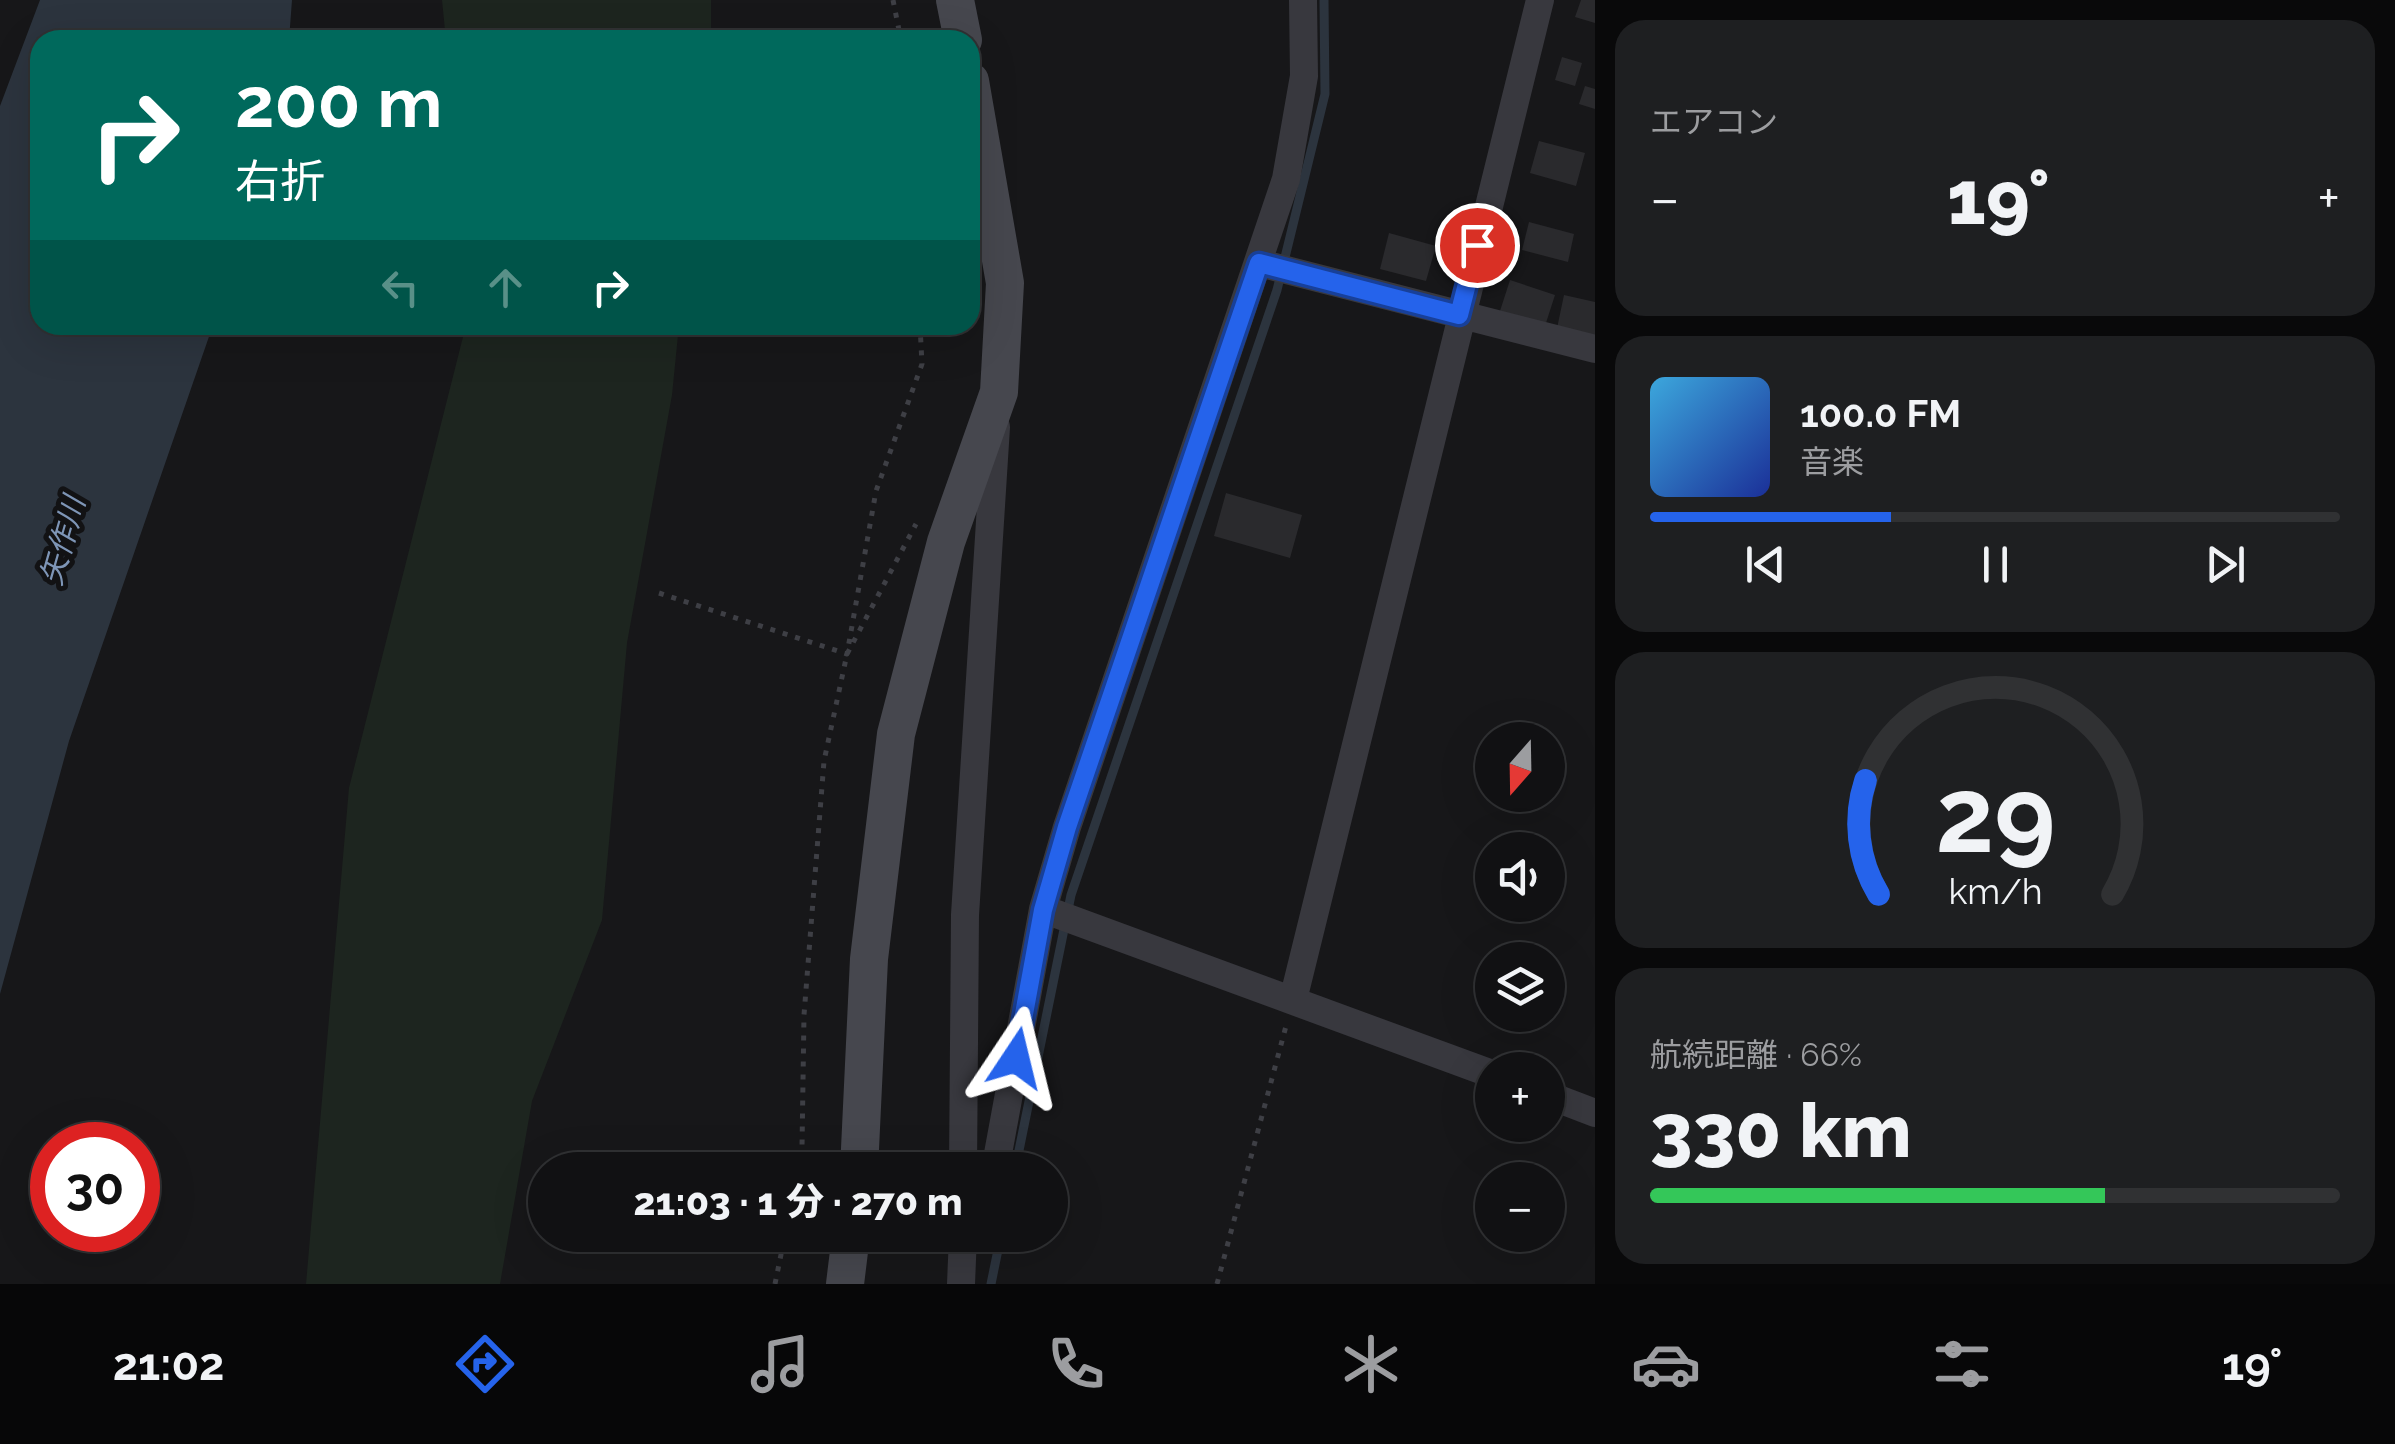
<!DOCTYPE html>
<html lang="ja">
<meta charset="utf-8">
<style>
:root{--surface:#111113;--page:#1e1f21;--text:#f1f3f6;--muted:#9c9da0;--line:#303133;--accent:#2563eb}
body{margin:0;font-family:Raleway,"Noto Sans JP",sans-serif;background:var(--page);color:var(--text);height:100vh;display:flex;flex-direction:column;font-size:38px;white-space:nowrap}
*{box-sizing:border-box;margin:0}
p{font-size:32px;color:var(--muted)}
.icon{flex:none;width:55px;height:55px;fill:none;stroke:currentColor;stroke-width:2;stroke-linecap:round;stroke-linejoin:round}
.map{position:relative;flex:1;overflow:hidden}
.drawer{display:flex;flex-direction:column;gap:20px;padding:20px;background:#09090a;width:800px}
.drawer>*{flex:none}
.guide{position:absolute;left:30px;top:30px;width:950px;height:305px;border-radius:30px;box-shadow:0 10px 40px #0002,0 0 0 2px var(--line);background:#00695c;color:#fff;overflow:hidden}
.needle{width:65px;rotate:200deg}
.fabs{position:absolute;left:1475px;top:722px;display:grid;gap:20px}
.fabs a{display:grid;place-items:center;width:90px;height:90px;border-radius:50%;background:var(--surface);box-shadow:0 10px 40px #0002,0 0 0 2px var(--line);font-size:50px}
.speed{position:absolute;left:30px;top:1122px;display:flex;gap:20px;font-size:50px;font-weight:700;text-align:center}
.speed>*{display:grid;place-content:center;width:130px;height:130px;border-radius:50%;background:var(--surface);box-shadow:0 10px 40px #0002,0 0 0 2px var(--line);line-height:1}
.speed .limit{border:15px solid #d22;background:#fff;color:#111}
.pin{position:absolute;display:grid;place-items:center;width:85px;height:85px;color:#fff;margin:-42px;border:5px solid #fff;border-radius:50%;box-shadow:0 2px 10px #0007}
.me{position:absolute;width:110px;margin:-55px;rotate:10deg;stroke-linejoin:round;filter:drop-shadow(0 0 8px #0008)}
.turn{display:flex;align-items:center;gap:35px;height:210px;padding:0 40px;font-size:45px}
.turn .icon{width:130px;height:130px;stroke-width:2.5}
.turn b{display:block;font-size:70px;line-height:85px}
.lanes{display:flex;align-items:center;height:95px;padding:0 40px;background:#0003;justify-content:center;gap:50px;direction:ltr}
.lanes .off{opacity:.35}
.big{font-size:75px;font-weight:800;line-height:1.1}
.drawer .card{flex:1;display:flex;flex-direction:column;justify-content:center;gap:15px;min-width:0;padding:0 35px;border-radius:30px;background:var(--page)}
.drawer .dial{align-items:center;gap:0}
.dial svg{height:260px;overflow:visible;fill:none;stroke:var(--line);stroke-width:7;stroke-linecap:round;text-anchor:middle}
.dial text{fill:var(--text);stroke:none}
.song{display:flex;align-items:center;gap:30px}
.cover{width:120px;height:120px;border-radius:15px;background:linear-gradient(135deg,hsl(200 70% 55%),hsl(230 70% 35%))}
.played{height:10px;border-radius:5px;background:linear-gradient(90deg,var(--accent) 35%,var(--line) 35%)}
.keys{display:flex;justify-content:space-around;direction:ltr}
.heat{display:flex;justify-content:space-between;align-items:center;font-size:55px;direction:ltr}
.charge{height:15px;border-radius:8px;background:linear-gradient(90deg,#34c759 66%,var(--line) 0)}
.trip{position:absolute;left:528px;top:1152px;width:540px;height:100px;border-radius:50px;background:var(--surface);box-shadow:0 10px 40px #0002,0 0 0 2px var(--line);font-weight:800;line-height:100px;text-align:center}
.tabs{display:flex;height:160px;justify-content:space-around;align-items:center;background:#070708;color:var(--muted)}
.tabs .icon{width:70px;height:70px}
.tabs .selected{color:var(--accent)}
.tabs b{font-size:45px;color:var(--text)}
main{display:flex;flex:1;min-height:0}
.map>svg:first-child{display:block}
.green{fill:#1d251f}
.water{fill:#2c343e}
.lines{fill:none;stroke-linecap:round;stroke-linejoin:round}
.stream{stroke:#2c343e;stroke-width:9}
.building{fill:#2a2a2d}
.path{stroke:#3e3f45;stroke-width:5;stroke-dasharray:5 8;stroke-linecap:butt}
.street{stroke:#38383e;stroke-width:28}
.secondary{stroke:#46474e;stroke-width:38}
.route-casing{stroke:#184099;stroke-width:25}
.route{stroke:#2563eb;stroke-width:18}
.labels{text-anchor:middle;stroke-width:10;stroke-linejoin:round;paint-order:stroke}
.water-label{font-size:30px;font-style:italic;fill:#7e95b6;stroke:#121214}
</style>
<main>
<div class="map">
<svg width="1595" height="1284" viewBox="0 0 1595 1284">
<rect width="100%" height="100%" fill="#171719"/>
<!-- green -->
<path class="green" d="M442 0H711V40H446Z
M466 325H679L672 395 627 643 602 920 532 1101 500 1284H306L349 788Z"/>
<!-- water -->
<path class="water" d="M40 0H292L289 40H40V325H213L69 741 0 994V106Z"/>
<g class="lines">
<!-- stream -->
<path class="stream" d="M1015 1170 1071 895 1277 290 1325 94 1324 0
M991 1284 1001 1235"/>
</g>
<!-- building -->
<path class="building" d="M1581 0H1595V23L1575 17Z
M1562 57 1582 63 1575 86 1555 80Z
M1585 86 1595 89V109L1579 104Z
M1539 141 1585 153 1576 186 1530 173Z
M1529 222 1574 234 1568 262 1522 250Z
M1389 233 1436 246 1426 281 1380 269Z
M1510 280 1555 295 1545 326 1500 311Z
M1564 295 1595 302V341L1556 333Z
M1226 493 1302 515 1290 558 1214 536Z"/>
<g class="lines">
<!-- path -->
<path class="path" d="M893 0 901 40
M659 593 847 654 876 491 922 364 920 325
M797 1170 802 1147 804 1015 824 761 847 654 916 524
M775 1284 785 1235
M1217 1284 1286 1026"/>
<!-- street -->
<path class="street" d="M1259 263 1595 349
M1043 909 1492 1074
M1293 1000 1540 0
M1548 1095 1595 1113
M963 1170 965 915 996 427
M995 1170 1043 909 1067 827 1286 179 1304 76 1303 0
M961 1284 963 1235"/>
<!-- secondary -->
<path class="secondary" d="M955 0 963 40
M859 1170 869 959 896 734 946 542 999 392 1005 283 970 81
M845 1284 851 1235"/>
</g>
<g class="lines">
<defs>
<path id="route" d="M1016 1058 1043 910 1067 827 1259 263 1459 315 1477 245"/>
</defs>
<!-- route casing -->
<use href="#route" class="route-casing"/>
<!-- route -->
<use href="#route" class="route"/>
</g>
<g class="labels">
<!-- water labels -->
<g class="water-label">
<text transform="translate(63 541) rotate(-74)" y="10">矢作川</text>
</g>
</g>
</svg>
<div class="fabs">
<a><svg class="needle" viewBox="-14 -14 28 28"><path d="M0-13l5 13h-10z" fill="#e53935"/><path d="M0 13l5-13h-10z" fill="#9c9da0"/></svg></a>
<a><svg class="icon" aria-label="sound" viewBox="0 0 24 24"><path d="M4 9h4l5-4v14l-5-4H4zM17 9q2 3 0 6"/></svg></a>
<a><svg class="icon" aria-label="layers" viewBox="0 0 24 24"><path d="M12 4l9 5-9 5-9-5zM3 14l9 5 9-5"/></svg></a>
<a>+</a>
<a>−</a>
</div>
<div class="speed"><div class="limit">30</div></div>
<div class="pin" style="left:1477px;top:245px;background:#d93025"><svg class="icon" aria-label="arrive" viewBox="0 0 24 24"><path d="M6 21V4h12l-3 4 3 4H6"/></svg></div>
<svg class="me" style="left:1016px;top:1058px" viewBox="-20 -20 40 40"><path d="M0-17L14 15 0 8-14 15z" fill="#2563eb" stroke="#fff" stroke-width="4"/></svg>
<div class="trip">21:03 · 1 分 · 270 m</div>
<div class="guide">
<div class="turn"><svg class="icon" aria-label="right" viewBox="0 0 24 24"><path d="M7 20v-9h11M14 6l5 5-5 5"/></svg><div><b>200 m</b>右折</div></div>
<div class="lanes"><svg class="icon off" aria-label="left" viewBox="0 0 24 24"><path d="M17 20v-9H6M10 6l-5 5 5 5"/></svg><svg class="icon off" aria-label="ahead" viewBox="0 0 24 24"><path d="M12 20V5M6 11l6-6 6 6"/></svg><svg class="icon" aria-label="right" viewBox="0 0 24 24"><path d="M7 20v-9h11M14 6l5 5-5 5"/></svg></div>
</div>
</div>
<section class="drawer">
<div class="card"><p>エアコン</p>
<div class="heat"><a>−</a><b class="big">19°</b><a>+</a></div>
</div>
<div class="card">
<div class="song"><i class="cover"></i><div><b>100.0 FM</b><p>音楽</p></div></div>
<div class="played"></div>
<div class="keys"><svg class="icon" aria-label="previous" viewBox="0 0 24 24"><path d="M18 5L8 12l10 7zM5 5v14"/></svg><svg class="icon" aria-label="pause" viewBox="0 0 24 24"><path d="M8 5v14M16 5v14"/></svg><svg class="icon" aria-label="next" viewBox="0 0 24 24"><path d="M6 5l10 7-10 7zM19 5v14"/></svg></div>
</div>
<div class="card dial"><svg viewBox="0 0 100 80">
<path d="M14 69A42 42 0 1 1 86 69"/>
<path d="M14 69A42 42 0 0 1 10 34" stroke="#2563eb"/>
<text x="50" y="56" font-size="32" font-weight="700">29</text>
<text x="50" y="72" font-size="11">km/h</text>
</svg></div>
<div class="card"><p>航続距離 · 66%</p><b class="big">330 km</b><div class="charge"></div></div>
</section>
</main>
<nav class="tabs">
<b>21:02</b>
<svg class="icon selected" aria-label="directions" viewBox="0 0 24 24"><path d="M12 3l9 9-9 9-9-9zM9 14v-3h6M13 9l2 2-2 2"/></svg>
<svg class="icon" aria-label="music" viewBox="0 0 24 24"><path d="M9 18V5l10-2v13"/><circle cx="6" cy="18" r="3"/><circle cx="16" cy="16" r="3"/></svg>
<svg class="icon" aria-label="phone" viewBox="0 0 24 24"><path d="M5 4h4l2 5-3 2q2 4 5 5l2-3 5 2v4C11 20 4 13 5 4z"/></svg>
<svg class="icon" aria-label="climate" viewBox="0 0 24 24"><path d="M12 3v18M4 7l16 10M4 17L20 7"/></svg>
<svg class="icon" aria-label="car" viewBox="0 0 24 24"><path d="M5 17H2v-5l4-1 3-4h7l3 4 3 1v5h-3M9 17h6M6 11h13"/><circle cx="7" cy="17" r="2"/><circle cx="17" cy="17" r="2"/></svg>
<svg class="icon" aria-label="filters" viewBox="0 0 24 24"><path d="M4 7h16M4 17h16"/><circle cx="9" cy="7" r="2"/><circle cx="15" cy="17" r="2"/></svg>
<b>19°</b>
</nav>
